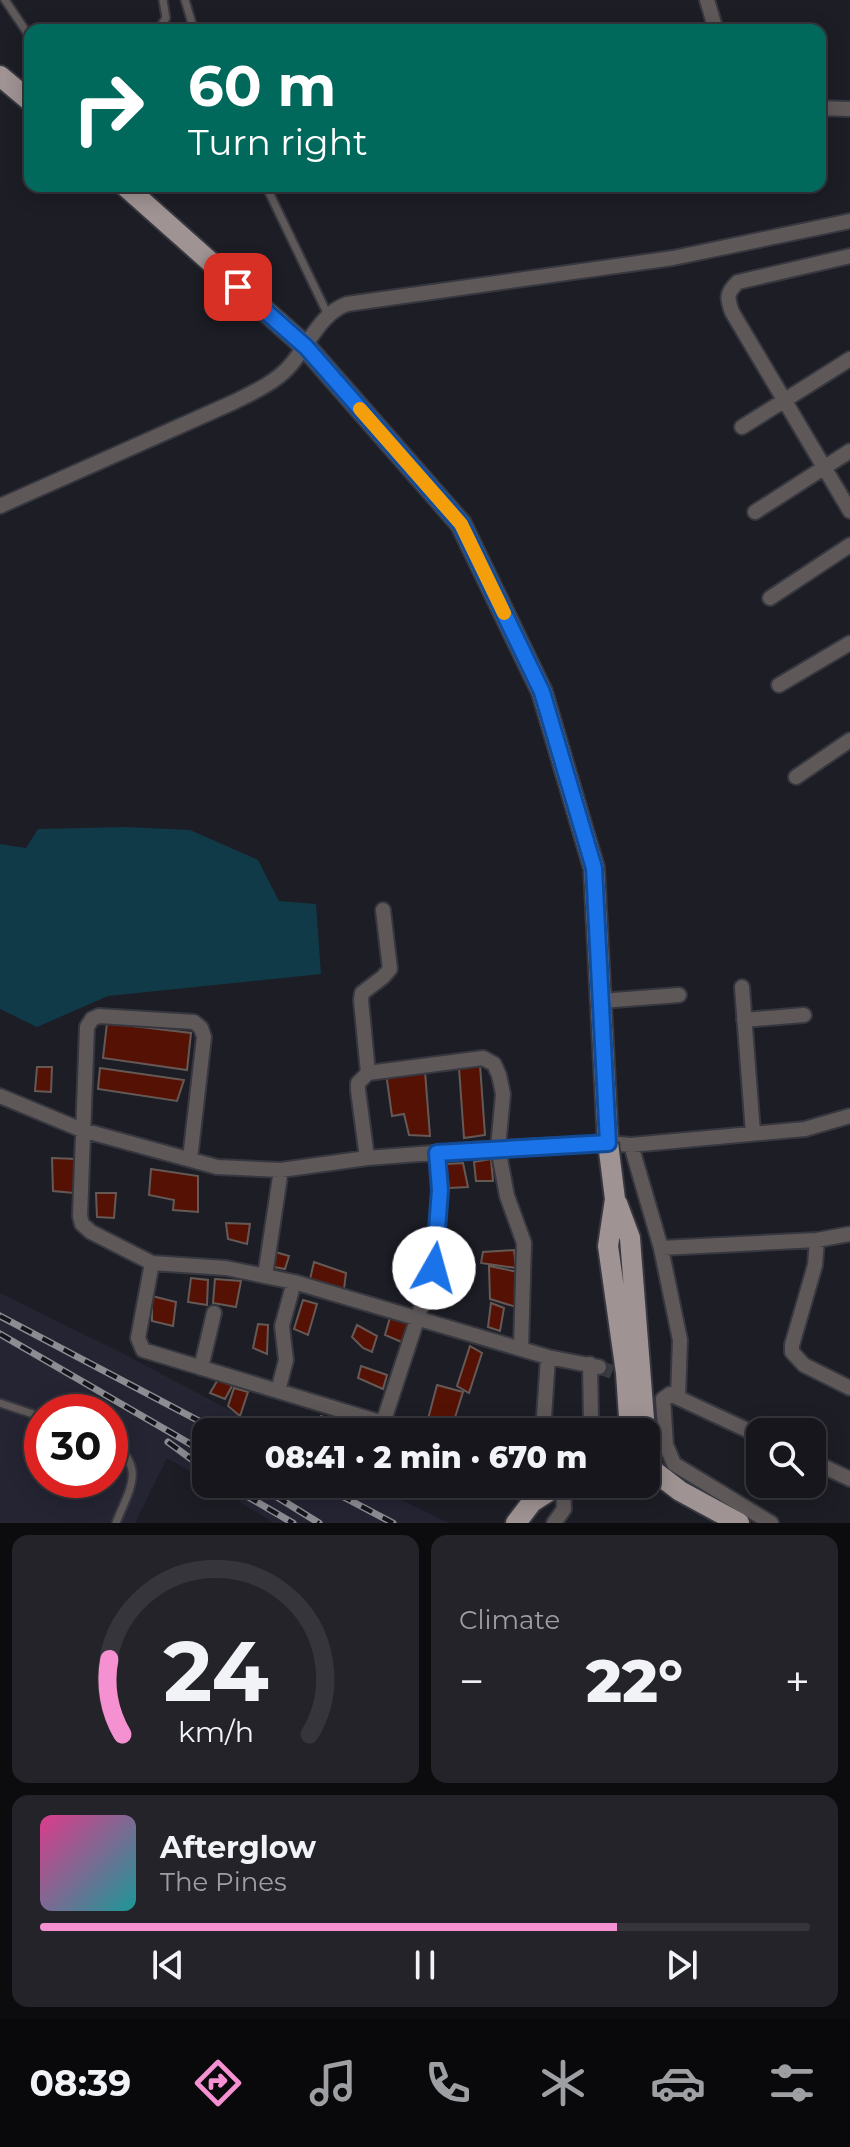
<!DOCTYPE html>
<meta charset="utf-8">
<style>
:root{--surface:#16161c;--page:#232329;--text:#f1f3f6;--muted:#9e9fa3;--line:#35353b;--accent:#f590d1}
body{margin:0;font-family:Montserrat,sans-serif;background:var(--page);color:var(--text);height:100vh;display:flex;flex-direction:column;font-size:30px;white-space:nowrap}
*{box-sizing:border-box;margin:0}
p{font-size:26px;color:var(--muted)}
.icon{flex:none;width:44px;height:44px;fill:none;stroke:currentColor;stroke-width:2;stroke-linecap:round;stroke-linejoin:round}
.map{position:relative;height:1523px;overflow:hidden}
.drawer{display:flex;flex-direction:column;gap:12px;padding:12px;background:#0c0c0f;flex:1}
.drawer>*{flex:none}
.guide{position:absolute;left:24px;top:24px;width:802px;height:168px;border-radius:16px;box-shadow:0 4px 20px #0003,0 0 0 2px var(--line);background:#00695c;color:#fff;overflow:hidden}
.controls{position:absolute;left:746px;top:1418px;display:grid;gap:16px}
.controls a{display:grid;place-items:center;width:80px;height:80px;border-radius:16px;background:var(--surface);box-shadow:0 4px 20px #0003,0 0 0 2px var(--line);font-size:40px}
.speed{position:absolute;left:24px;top:1394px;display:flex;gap:16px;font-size:40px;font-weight:700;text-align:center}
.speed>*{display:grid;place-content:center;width:104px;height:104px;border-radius:50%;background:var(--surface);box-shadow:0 4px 20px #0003,0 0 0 2px var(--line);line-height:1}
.speed .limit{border:12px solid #d22;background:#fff;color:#111}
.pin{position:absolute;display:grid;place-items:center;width:68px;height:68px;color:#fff;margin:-34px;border-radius:16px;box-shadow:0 4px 12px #0006}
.me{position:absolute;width:88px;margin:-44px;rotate:7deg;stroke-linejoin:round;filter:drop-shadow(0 0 6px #0008)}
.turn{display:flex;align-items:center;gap:28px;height:168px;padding:0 32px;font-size:36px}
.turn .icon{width:104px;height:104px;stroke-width:2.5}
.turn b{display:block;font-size:56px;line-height:68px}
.big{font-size:60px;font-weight:800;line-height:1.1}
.drawer .tile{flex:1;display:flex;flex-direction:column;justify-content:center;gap:12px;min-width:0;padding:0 28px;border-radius:16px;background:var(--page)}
.drawer .dial{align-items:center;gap:0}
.dial svg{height:208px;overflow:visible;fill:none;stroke:var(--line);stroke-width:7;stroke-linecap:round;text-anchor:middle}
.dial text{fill:var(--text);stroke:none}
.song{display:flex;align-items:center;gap:24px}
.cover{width:96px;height:96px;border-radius:12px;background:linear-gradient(135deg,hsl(330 70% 55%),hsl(180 70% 35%))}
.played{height:8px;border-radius:4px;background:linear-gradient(90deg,var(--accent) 75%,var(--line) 75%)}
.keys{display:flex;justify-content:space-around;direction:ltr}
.heat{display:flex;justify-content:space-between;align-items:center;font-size:44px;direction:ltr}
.drawer .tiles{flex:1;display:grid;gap:12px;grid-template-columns:1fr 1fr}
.tile:last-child{grid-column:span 2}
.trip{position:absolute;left:192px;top:1418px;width:468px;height:80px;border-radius:16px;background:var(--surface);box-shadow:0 4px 20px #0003,0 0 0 2px var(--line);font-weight:800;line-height:80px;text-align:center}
.tab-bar{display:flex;height:128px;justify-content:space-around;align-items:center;background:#09090b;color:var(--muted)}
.tab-bar .icon{width:56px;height:56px}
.tab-bar .selected{color:var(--accent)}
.tab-bar b{font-size:36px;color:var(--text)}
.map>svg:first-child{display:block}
.built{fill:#242433;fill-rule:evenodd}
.water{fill:#103a47}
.building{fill:#551204;stroke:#655956;stroke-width:2}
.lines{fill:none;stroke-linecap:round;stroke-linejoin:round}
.minor-tunnel{stroke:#393941;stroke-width:14;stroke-dasharray:14 7;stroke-linecap:butt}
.service-casing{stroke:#37373f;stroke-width:11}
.minor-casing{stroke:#37373f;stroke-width:18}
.primary-casing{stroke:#37373f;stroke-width:24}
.service{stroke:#5e5859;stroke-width:7}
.minor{stroke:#5e5859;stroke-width:14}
.primary{stroke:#9f9393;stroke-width:20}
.rail-casing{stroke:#8c8c93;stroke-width:7}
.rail{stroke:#14141d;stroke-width:4;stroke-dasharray:12;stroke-linecap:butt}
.primary-bridge-casing{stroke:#37373f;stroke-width:24;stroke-linecap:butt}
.primary-bridge{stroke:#9f9393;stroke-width:20}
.route-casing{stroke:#114b97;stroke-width:20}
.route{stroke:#1a73e8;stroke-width:14}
.slow{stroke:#f59e0b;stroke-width:14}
</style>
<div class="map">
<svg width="850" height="1523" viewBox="0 0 850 1523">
<rect width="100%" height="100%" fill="#1d1d26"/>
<!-- built -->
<path class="built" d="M0 1293 124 1354 271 1432H206V1481L167 1458 135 1523H0ZM42 1412H110V1480H42Z
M211 1484H369L449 1523H274Z"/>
<!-- water -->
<path class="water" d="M126 827 190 830 258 860 279 901 316 904 321 974 108 996 37 1027 0 1009V844L26 848 38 829Z"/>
<!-- building -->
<path class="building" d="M107 1023 191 1033 187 1070 103 1058Z
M480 1065 485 1135 464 1138 459 1068Z
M37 1067H52L51 1092 35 1091Z
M100 1068 184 1080 177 1101 98 1089Z
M425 1071 430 1136 409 1135 404 1114 392 1116 386 1073Z
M52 1158 76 1159 74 1193 53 1191Z
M491 1159 493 1181H476L474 1162Z
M463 1163 468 1187 449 1188 446 1164Z
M151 1169 198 1176V1212L173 1210 174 1200 149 1195Z
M96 1193H116L114 1218 97 1217Z
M226 1223 250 1224 247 1244 228 1239Z
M514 1250 516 1268 481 1263 483 1252Z
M272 1251 289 1256 285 1269 269 1266Z
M314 1262 346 1273 344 1289 310 1279Z
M489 1266 518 1272 516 1307 490 1299Z
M191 1278 208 1280 207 1305 188 1302Z
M215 1279 241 1281 236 1307 213 1303Z
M152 1296 176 1302 173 1326 152 1321Z
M303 1300 317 1304 308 1335 294 1329Z
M491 1303 504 1308 500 1331 488 1327Z
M391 1314 409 1320 404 1343 385 1335Z
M258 1324 268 1325 267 1354 253 1348Z
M357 1325 377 1336 372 1352 363 1348 352 1337Z
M470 1346 482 1353 469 1393 457 1386Z
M361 1366 387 1375 383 1389 358 1378Z
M220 1376 232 1386 225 1399 210 1393Z
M437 1385 463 1392 451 1430 428 1419Z
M234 1388 248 1392 240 1416 228 1406Z
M321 1416 338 1422 333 1432H315Z"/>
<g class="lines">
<!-- minor-tunnel -->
<path class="minor-tunnel" d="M599 1367 633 1380"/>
<defs>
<path id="service" d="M5 0 30 37
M185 0 194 30
M158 30 166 18 163 0
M266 186 328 315
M0 1403 42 1417
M110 1440C147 1468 130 1487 116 1523"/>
<path id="minor" d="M707 0 716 30
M820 108 850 109
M850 256 738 282C726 293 727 298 732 312L850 511
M742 427 850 359
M0 506 234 402C252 393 274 383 288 368 307 348 320 313 347 304L673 258 850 221
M755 512 850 451
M770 598 850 545
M779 685 850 643
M796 777 850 740
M742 987 753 1133
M601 1001 679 995
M744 1020 804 1015
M368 1073 361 1000 362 993 383 977 390 969 383 910
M0 1096 82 1130 217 1167 281 1170 367 1158 498 1148 608 1143 631 1145 805 1129 850 1116
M631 1145 661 1248 680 1340 678 1397
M367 1158 358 1090V1083L368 1073 483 1058 494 1064 499 1075 503 1094 498 1148 507 1196 524 1243 521 1348
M190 1159 204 1037 201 1028 194 1022 99 1016 92 1019 87 1027 80 1216 82 1224 91 1232 152 1263 226 1268 294 1282 548 1357 599 1367
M817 1240 815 1265 792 1345V1352L804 1365 850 1388
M661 1248 817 1240 850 1234
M152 1263 138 1338 143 1350 383 1423 404 1432
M265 1276 281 1170
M201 1368 214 1313
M278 1391 286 1360 282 1326 294 1282
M383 1423 434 1268 440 1190 437 1153
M543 1432 548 1357
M588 1432 591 1420 590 1364
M760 1436 670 1394 663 1399 666 1445 674 1464 771 1523
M812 1461 850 1479
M554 1523 564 1509 563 1484"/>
<path id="primary" d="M0 76 30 101
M125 186 306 347 461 524 542 692 594 868 608 1143
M646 1465 680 1491 739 1523
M516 1523 532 1502 560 1484"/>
</defs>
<!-- service casing -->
<use href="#service" class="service-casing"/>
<!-- minor casing -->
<use href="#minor" class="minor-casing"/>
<!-- primary casing -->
<use href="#primary" class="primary-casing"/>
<!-- service -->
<use href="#service" class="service"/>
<!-- minor -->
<use href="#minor" class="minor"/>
<!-- primary -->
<use href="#primary" class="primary"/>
<defs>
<path id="rail" d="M0 1316 220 1432
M0 1334 206 1453
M168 1442 206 1470
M226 1484 293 1523
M256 1484 319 1523
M319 1484 393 1523"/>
</defs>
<!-- rail casing -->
<use href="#rail" class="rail-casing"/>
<!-- rail -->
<use href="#rail" class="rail"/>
<defs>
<path id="primary-bridge" d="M608 1143 615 1199 608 1246 626 1373 630 1432
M617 1203 630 1238 645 1432"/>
</defs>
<!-- primary-bridge casing -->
<use href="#primary-bridge" class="primary-bridge-casing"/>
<!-- primary-bridge -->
<use href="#primary-bridge" class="primary-bridge"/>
</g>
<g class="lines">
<defs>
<path id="route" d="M238 287 306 347 461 524 542 692 594 868 608 1143 437 1153 440 1190 434 1268"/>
</defs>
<!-- route casing -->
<use href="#route" class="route-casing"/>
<!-- route -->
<use href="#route" class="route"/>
<!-- slow -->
<path class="slow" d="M360 409 461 524 504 613"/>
</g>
</svg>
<div class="controls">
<a><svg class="icon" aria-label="search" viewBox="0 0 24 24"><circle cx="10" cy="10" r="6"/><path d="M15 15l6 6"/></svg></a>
</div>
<div class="speed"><div class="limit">30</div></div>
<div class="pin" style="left:238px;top:287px;background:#d93025"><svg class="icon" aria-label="arrive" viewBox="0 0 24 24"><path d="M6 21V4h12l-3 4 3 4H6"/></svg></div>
<svg class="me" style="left:434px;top:1268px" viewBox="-20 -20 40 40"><circle r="19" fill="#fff"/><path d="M0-13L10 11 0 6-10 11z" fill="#1a73e8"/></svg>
<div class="trip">08:41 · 2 min · 670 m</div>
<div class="guide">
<div class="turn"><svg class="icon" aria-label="right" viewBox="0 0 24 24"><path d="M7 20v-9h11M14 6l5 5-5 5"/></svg><div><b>60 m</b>Turn right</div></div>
</div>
</div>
<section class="drawer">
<div class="tiles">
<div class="tile dial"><svg viewBox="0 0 100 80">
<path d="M14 69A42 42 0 1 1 86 69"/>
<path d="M14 69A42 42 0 0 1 9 40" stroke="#f590d1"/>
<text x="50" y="56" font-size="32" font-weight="700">24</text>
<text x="50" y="72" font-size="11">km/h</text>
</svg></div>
<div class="tile"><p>Climate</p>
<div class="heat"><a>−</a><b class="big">22°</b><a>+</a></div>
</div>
<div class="tile">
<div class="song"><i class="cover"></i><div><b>Afterglow</b><p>The Pines</p></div></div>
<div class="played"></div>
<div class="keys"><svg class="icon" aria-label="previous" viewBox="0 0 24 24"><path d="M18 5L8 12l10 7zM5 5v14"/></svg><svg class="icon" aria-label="pause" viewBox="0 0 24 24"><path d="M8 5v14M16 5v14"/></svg><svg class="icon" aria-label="next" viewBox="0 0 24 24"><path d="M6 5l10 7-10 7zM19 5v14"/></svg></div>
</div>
</div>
</section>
<nav class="tab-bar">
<b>08:39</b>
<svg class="icon selected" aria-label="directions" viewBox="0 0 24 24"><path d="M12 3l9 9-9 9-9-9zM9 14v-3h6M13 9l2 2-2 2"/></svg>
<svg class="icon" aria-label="music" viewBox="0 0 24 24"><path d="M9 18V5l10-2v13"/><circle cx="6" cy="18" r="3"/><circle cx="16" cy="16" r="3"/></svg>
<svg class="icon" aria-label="phone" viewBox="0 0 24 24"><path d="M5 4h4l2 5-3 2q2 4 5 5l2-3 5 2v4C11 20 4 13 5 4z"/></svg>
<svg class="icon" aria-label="climate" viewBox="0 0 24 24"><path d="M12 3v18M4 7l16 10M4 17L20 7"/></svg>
<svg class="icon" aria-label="car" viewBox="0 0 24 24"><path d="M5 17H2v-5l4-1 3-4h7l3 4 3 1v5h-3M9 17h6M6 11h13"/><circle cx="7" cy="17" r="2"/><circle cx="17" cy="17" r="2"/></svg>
<svg class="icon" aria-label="filters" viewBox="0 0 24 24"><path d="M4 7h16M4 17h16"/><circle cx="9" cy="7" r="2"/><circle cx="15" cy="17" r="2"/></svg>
</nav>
